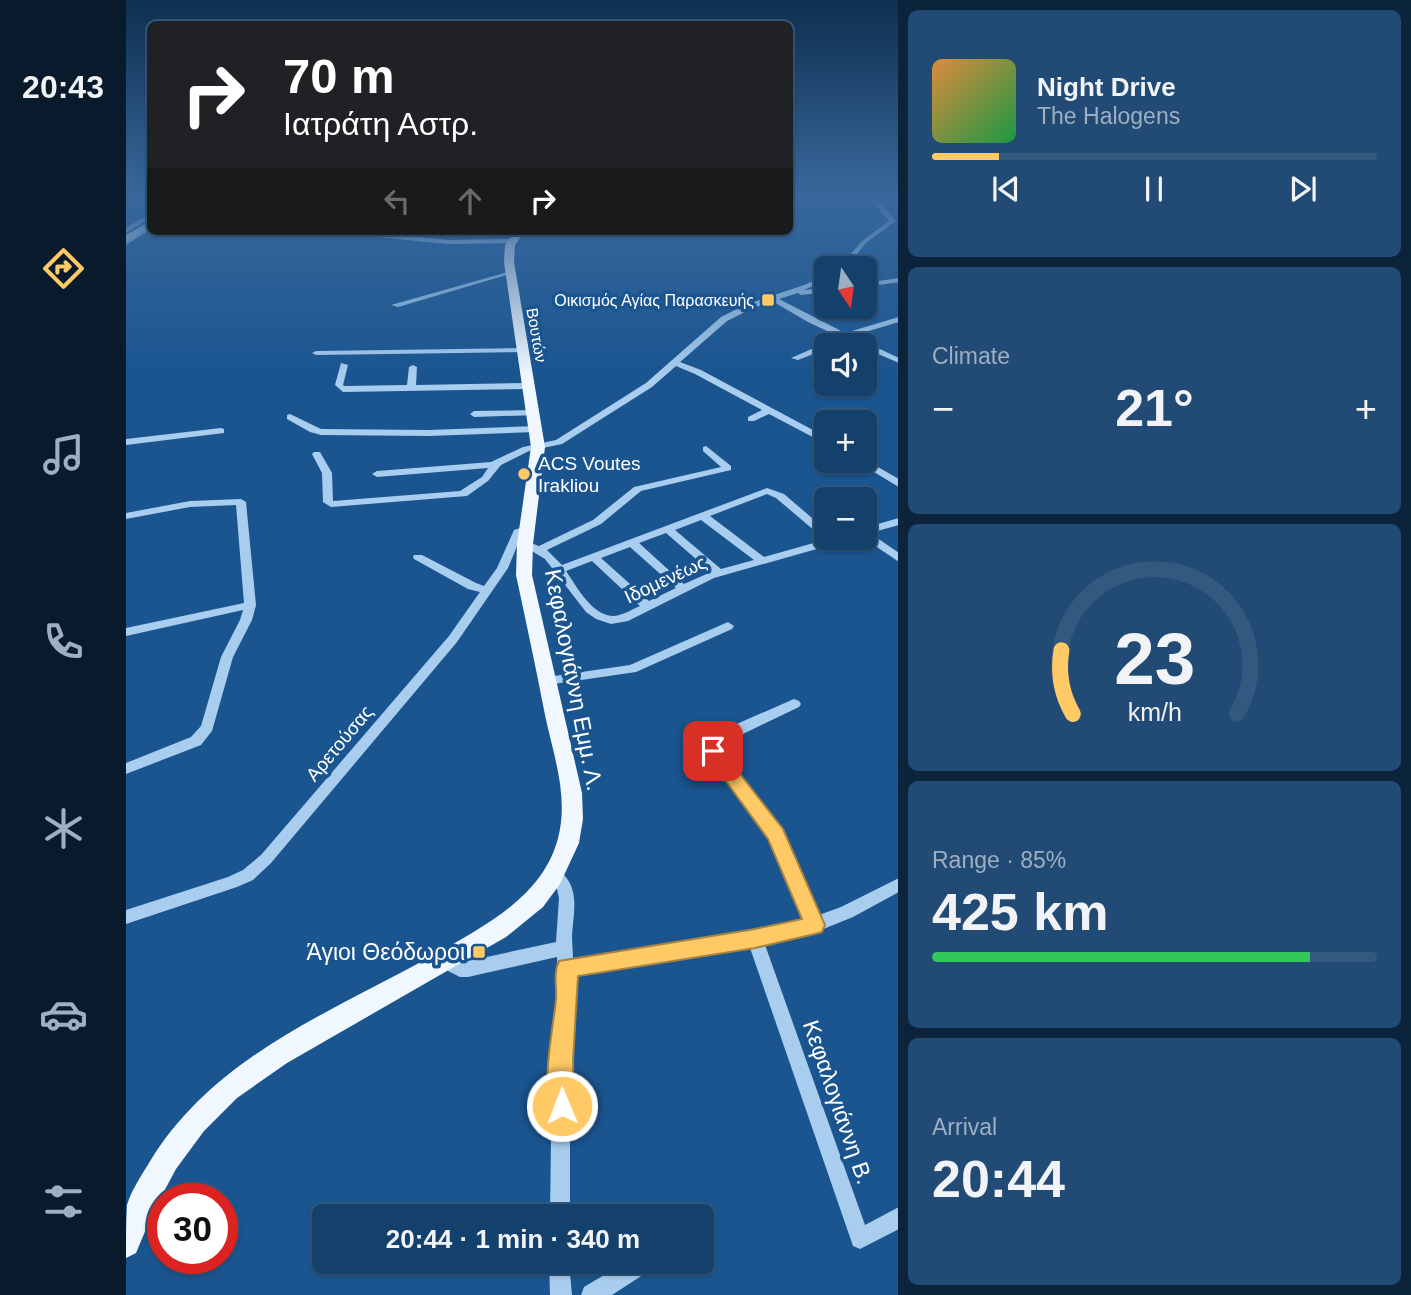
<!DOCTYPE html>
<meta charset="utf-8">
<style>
:root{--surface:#14406c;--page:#214b74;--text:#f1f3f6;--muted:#9dafc2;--line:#33597f;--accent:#ffc966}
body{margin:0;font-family:Helvetica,sans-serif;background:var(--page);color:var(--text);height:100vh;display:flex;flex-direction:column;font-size:26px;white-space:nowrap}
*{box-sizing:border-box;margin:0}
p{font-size:23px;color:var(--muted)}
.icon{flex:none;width:38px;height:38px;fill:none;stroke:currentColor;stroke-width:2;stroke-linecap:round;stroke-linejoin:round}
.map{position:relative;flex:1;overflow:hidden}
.sheet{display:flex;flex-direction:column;gap:10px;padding:10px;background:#0b233b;width:513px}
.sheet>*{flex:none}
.guide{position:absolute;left:21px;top:21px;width:646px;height:214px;border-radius:10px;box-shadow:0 2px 5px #0004,0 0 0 2px var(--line);background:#202124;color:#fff;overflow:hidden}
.needle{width:46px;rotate:167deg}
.buttons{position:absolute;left:688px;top:256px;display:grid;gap:14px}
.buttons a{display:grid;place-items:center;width:63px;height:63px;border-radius:10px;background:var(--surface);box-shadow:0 2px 5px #0004,0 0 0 2px var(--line);font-size:35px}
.speed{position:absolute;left:21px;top:1183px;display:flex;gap:14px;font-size:35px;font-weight:700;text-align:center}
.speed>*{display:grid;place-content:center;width:91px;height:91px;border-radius:50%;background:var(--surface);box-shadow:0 2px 5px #0004,0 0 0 2px var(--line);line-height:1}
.speed .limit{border:10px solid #d22;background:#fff;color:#111}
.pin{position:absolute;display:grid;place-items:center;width:60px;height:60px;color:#fff;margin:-30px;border-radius:14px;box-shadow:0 4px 10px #0006}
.me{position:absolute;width:77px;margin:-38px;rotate:359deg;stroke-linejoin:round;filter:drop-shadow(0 0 5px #0008)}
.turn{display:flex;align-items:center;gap:24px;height:147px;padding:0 21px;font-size:32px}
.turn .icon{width:91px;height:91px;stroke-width:2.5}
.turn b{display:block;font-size:49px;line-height:60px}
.lanes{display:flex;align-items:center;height:66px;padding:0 21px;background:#0003;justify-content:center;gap:35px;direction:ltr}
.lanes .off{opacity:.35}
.big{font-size:52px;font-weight:800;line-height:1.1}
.sheet .tile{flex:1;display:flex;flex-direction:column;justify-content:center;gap:10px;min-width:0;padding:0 24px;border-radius:10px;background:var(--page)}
.sheet .dial{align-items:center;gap:0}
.dial svg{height:182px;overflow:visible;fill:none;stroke:var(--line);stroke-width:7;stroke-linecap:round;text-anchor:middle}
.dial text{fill:var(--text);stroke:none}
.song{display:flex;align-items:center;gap:21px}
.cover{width:84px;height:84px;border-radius:10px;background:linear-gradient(135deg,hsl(30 70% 55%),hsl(140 70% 35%))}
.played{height:7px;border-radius:4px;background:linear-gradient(90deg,var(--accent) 15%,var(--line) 15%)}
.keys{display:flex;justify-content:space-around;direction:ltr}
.heat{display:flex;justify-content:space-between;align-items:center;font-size:38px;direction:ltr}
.charge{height:10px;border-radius:5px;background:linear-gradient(90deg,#34c759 85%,var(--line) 0)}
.trip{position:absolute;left:186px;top:1204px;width:402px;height:70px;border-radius:10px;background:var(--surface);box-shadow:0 2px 5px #0004,0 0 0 2px var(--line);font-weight:800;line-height:70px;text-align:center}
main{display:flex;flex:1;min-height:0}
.menu{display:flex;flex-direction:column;width:126px;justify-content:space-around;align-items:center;background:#081a2b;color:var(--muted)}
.menu .icon{width:49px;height:49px}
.menu .active{color:var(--accent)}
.menu b{font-size:32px;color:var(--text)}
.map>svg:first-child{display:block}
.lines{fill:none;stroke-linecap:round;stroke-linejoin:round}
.stream{stroke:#9bc9f1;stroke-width:2}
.minor{fill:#a8cdef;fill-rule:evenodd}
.major{fill:#f0f7ff;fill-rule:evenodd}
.route{fill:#ffc966;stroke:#a68342;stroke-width:2}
.poi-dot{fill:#ffc966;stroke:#1a5590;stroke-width:2.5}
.labels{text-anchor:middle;stroke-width:7;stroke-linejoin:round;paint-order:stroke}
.far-poi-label{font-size:16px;fill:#fff;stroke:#1a5590;text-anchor:end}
.far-street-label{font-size:16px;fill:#fff;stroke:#1a5590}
.poi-label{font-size:19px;fill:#fff;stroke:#1a5590;text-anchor:start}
.street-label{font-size:19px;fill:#fff;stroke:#1a5590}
.near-street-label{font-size:23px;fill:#fff;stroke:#1a5590}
.near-poi-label{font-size:23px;fill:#fff;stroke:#1a5590;text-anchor:end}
</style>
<main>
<nav class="menu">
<b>20:43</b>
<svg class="icon active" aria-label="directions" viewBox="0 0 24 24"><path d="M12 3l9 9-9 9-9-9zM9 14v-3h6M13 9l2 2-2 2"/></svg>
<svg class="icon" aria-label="music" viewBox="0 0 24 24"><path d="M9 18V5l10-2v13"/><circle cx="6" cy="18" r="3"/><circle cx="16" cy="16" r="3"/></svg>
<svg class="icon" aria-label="phone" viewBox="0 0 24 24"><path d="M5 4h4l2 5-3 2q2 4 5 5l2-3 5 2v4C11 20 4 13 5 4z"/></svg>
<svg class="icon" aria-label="climate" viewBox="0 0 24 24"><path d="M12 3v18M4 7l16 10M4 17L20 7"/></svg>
<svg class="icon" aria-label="car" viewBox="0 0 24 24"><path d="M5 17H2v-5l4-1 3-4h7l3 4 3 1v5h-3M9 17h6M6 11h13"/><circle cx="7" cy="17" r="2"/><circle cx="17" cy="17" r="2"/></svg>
<svg class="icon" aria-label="filters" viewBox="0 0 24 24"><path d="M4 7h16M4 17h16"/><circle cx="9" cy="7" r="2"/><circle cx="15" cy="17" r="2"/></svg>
</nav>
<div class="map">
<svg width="773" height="1295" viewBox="0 0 773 1295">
<rect width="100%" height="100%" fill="#1a5590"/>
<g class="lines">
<!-- stream -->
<path class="stream" d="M0 194V199"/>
<!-- minor -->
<path class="minor" d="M741 194H747L770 221 740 243 720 268H713L736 241 763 221Z
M24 214V218L0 233V228Z
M24 225V230L0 245V240Z
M206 231H229L322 240 386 239 389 241 386 243 322 244 209 233Z
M382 272 387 273 272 307 265 305Z
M700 275V280L678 290 700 288V292L675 295 672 293 653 299 719 333 773 317V322L726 336 773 358V363L738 348V345H731L682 322 646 301 625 309 601 321 554 362 575 370 700 437V444L643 414 628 421H622V417L636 410 569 374 550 366 526 387 436 444 403 451 375 465 362 481 341 496 205 507 197 502 196 473 186 454 188 452H194L206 473 207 501 334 491 356 477 362 468 251 477 246 474 251 471 365 462 397 447 430 440 520 383 595 317 619 305 678 285Z
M773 278V282L738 287V283Z
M697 344 703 345H700V349L672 360 665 358Z
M397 348 401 350 400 352 190 355 186 353 190 351Z
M215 363 222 365 217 385 219 386 281 385 283 367 287 365 291 367 290 385 403 383 407 386 403 389 217 392 209 385Z
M408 410 412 413 411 415 348 417 344 414 348 411Z
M164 414 195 429 303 430 410 426 415 429 410 432 303 436 195 435 184 432 161 419V415Z
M95 428 98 429V433L0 445V439Z
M580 446 605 466V470L515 491 475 524 421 550 436 565 641 488 658 494 700 530V537H704H696L650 498 641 494 584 516 638 557 709 537H727L726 539 588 578 502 621 485 624 470 619 460 612 419 559 394 544 399 541 413 546 467 520 508 487 595 467 577 451V447ZM575 520 628 560 595 569 549 530ZM540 533 585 572 558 584 513 543ZM504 547 550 588 523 601 475 558ZM466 561 514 606C505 610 497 615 488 616 466 616 451 587 440 571Z
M738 459 773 479V487L728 460Z
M115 499 120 502 130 605 126 620 107 657 86 731 75 745 0 774V763L65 737 75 726 95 657 114 620 117 610 0 636V628L118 603 110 505 64 507 0 519V513L64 501Z
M773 518V525L744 533 773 553V562L736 537H738V528Z
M401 526 406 529 396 534 382 568 331 642 145 863 127 880 111 887 0 924V910L102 877 117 870 135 855 323 636 354 592 342 589 288 559 287 557 288 555H296L350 583 358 586 371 568 388 530Z
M602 622 608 626 606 629 510 672 421 685 415 681 421 677 504 665Z
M668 699 673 701 675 704 673 707 592 746 596 755 655 831 693 915 715 907 773 878V892L727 917 695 930 676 936 638 942 739 1225 773 1207V1229L734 1249 727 1246 623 945 448 974 450 997 444 1060V1216H424L426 1060 432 997 431 957 342 977H334L312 966 310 961 312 956 318 953 335 961H342L430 942 433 898 431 889 420 876 423 871C430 869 432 870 438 875 454 892 447 915 446 936 446 944 447 951 447 959L679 921 644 838 586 762 577 744 590 733Z
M423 1262H443L446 1295H424Z
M500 1262H529L526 1269 486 1295H455L458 1287Z"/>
<!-- major -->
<path class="major" d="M24 221V228L0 242V235Z
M389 231H399L389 245 388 262 419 447 407 544 406 575 456 793 457 819 453 843 434 884 417 907 380 937 161 1063 111 1098 78 1131 50 1169 28 1210 10 1253 0 1258C0 1242 0 1220 1 1205 5 1191 15 1176 23 1163 88 1055 208 1011 313 952 362 924 420 894 433 834 442 794 427 753 419 715 410 668 400 622 390 575L391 544 405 447 378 262 379 245Z"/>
</g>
<!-- sky -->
<linearGradient id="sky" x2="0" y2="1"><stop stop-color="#0e2f4f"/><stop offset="0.52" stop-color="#38689c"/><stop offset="1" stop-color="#38689c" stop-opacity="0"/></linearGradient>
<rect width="773" height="376" fill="url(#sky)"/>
<!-- route -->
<path class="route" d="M587 745 593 747 657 829 699 925 696 932 689 934 629 948 452 976 447 1060 448 1106 444 1115 436 1118 427 1115C414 1084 427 1032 430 999 431 986 427 973 433 961L629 929 676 919 642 839 578 751 580 747Z"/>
<!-- markers -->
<g class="poi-dot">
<rect x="635" y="293" width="14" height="14" rx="3.5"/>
<circle cx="398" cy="474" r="7"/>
<rect x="346" y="945" width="14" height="14" rx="3.5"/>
</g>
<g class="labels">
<!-- far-poi labels -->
<g class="far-poi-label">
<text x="628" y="306">Οικισμός Αγίας Παρασκευής</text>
</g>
<!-- far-street labels -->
<g class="far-street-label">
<text transform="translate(411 335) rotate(80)" y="6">Βουτών</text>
</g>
<!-- poi labels -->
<g class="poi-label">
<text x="412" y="470">ACS Voutes<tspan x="412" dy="22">Irakliou</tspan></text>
</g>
<!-- street labels -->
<g class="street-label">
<text transform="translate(539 579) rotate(-25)" y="7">Ιδομενέως</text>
<text transform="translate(213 743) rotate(-50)" y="7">Αρετούσας</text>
</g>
<!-- near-street labels -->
<g class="near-street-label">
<text transform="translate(448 680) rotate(79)" y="8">Κεφαλογιάννη Εμμ. Λ.</text>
<text transform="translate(712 1102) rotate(71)" y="8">Κεφαλογιάννη Β.</text>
</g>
<!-- near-poi labels -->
<g class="near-poi-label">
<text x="339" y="960">Άγιοι Θεόδωροι</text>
</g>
</g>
</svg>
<div class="buttons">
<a><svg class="needle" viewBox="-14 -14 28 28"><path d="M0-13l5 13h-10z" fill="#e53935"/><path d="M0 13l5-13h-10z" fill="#9dafc2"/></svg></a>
<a><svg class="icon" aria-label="sound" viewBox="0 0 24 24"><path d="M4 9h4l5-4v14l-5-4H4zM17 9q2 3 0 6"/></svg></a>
<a>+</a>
<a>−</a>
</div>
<div class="speed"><div class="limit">30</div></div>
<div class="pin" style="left:587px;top:751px;background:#d93025"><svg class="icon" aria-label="arrive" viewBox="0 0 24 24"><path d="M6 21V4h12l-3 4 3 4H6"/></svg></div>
<svg class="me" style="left:436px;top:1106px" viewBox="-20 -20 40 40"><circle r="17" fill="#ffc966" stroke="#fff" stroke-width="3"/><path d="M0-11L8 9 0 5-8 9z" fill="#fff"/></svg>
<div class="trip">20:44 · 1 min · 340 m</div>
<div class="guide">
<div class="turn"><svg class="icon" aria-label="right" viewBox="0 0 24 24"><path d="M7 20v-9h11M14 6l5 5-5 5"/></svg><div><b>70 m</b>Ιατράτη Αστρ.</div></div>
<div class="lanes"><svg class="icon off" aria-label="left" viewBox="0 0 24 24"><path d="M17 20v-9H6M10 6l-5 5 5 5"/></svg><svg class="icon off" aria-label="ahead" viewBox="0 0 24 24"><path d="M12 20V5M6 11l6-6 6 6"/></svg><svg class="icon" aria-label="right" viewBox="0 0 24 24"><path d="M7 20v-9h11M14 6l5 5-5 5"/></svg></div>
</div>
</div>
<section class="sheet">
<div class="tile">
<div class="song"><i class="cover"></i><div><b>Night Drive</b><p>The Halogens</p></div></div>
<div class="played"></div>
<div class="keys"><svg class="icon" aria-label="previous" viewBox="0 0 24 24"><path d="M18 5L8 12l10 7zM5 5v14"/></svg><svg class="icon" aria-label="pause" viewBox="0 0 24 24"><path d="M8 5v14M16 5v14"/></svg><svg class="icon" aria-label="next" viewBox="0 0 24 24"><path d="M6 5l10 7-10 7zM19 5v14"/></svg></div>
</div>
<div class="tile"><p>Climate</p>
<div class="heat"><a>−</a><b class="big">21°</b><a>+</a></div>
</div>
<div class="tile dial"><svg viewBox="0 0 100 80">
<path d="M14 69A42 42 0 1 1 86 69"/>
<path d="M14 69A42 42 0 0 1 9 41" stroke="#ffc966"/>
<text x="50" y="56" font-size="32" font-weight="700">23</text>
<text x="50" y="72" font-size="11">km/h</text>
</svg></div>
<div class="tile"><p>Range · 85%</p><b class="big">425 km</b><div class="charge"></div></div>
<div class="tile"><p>Arrival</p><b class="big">20:44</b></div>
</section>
</main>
